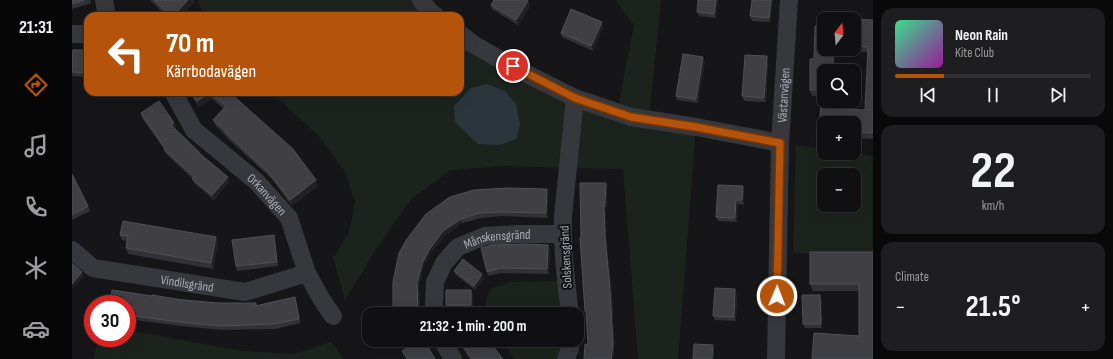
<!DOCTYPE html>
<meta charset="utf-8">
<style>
:root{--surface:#101012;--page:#1e1e20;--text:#f1f3f6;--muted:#9c9d9f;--line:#303032;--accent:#b45309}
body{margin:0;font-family:"Sofia Sans Condensed",sans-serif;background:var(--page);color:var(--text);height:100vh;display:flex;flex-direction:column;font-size:15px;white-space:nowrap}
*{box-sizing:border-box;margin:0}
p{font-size:13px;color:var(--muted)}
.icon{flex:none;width:22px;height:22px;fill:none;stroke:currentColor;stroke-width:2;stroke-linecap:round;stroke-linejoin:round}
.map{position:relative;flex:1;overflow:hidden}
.details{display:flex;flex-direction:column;gap:8px;padding:8px;background:#09090a;width:240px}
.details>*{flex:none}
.top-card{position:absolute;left:12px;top:12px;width:380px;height:84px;border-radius:12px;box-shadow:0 4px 16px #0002,0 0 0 1px var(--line);background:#b45309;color:#fff;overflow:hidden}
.needle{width:26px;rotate:16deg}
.fabs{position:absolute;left:745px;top:12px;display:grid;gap:8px}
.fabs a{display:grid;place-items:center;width:44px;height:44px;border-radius:8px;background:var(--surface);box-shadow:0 4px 16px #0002,0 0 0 1px var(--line);font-size:20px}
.speed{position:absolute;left:12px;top:295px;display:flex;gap:8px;font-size:20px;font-weight:700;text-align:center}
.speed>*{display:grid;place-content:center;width:52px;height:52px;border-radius:50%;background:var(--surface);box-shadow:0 4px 16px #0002,0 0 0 1px var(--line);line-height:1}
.speed .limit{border:6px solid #d22;background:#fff;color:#111}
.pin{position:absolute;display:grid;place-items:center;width:34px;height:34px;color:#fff;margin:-17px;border:2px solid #fff;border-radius:50%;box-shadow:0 1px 4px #0007}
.me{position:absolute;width:44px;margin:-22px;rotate:1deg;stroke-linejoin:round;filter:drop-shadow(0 0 3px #0008)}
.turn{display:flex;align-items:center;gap:14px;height:84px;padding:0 16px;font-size:18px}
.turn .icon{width:52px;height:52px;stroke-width:2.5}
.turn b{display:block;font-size:28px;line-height:34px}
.big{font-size:30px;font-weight:700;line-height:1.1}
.details .widget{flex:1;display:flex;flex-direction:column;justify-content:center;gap:6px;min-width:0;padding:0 14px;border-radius:12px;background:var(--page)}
.details .dial{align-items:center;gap:0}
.dial b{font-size:52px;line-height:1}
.song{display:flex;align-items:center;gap:12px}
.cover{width:48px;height:48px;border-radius:6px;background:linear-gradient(135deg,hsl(150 70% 55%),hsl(300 70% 35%))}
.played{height:4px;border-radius:2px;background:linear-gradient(90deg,var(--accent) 25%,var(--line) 25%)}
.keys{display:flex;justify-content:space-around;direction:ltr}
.heat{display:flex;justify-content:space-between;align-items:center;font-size:22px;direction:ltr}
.trip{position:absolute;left:290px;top:307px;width:222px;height:40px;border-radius:12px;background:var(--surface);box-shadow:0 4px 16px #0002,0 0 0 1px var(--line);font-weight:700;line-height:40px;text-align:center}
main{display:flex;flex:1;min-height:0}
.menu{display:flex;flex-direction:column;width:72px;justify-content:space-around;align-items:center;background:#060607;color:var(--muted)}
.menu .icon{width:28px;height:28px}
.menu .on{color:var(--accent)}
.menu b{font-size:18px;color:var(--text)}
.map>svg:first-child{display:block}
.green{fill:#1c231d;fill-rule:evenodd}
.water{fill:#2c353c}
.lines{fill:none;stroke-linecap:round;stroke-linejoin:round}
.minor{stroke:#37383d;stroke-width:18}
.wall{fill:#323236;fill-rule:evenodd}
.shaded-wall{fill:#212124}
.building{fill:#3f3f44;stroke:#4f5156}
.route-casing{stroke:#753606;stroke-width:10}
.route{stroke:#b45309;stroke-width:7}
.labels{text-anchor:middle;stroke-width:4;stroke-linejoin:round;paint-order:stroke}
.street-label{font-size:13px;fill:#a8adb8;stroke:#111113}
</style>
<main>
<nav class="menu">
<b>21:31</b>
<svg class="icon on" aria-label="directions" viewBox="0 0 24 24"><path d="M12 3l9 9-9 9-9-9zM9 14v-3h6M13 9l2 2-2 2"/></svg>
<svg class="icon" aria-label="music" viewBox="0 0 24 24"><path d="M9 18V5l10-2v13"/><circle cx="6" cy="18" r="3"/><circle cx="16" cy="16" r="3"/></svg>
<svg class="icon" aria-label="phone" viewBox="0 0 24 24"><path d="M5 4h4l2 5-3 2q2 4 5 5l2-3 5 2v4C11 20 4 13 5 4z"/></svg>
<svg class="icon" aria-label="climate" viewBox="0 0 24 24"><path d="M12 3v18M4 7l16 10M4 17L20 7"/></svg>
<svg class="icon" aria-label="car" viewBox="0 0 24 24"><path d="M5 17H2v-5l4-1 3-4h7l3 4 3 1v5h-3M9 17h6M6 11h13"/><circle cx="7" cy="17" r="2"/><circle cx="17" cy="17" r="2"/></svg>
</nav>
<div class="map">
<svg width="801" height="359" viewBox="0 0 801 359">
<rect width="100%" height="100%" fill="#161618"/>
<!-- green -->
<path class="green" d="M125 0H349L364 16H132Z
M543 0H589L577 119 624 127 606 359H566L551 169 496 168 433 166 379 170 339 199 301 254 273 300 261 258 277 233 283 202 273 172 246 135 198 92H388V34L545 112 562 25Z
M723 145 752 149V153H778L801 156V257L721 253 724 153ZM752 175H782V205H752Z
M494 281 498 314H415C412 303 414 297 420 288L440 282Z
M55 330 171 351 223 354 259 342 272 359H22L26 338H55Z
M428 340H498L494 359H443Z"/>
<!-- water -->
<path class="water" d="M415 84 433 91 444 104 448 124 444 139 428 145 406 144 383 122 382 106 399 88Z"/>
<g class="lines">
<!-- minor -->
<g class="minor">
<path d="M32 0 35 16"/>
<path d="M349 0 359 13 364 16"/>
<path d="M0 34H16"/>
<path d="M388 34 401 44 441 67 503 98 559 117 624 127 708 143"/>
<path id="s1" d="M101 92 122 130 184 181 217 218 235 273 250 300 261 316"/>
<path id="s2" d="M0 250 21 268 173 292 235 273"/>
<path id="s3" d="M363 314 362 303 363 282 372 263 386 247 413 236 446 234H491"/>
<path d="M498 314C494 281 490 249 491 216L503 98"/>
<path d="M370 340 381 359"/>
<path d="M494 359 498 348V340"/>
<path id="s4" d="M704 359 708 143 717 0"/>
</g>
</g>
<!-- wall -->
<path class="wall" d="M0 0H18L19 3 0 9Z
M78 0H122L123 2 109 16H94Z
M646 0 644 18 627 16 625 12Z
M680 0H701L698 22 680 21 678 16Z
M456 1 458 6 446 25 420 9 419 5Z
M782 19 801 20V139L782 138V123H752V136H750L747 130 749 96H740L738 90 742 59 752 49H782ZM772 52H796L793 110 762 108V101H752V71H763V56L772 57Z
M531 27 521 51 490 37 489 33Z
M0 50H16V77L0 76Z
M695 56 696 61 694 102 672 101 670 96Z
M633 62 626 103 605 100 604 96Z
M117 92H157L244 180 246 186 220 206 199 178 155 138 154 136 144 126 141 120 152 109 140 99 127 107Z
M69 113 104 127 102 128 127 152 128 154 157 182 142 200 122 183 121 179 94 154 92 149 70 118Z
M0 174 16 206 18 211 0 220Z
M535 188V207H533L534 240 540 294 542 349 541 359H512L516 345 514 314 513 311 509 238Z
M672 191V205L666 204 665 222 646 221 644 217Z
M476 194V218L430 216 410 218 390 223 373 236 358 254 351 268 347 287 348 314H321L354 214Z
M48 235 146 243 141 269 56 254 54 248 55 241 50 240Z
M203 240 206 266 165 271 164 266Z
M476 245 478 250 477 274 429 273 417 276 415 272Z
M801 252 787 336V291H741L738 284Z
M382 271 412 279 403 290 384 275Z
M399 290 401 295V309H376L374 305Z
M665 293 664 321 643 320 641 316Z
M80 296 147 303H184L185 305 223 297 229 323 203 329 150 330 109 326 55 319V304Z
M750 299V328H733L731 324Z
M385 340H416L431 359H398Z"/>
<!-- shaded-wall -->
<path class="shaded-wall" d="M116 0H122L123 2 109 16H101Z
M644 0H646L644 18 642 14Z
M699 0H701L698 22 697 18Z
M456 1 458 6 446 25 444 20Z
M530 22 531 27 521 51 519 46Z
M770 49H771L772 52V57L770 51Z
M761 51 763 56V71H761Z
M695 56 696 61 694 102 692 98Z
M631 57 633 62 626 103 624 99Z
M138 93 140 99 127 107 125 101Z
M760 101H762V114L760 108Z
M102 123 104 127 101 129 99 125Z
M156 177 157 182 142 200 140 195Z
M244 180 246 186 220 206 218 200Z
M534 183 535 188V207L533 203Z
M671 186 672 191V205L670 200Z
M475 189 476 194V218L474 213Z
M664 200 666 204 665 222 663 218Z
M532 203 533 207 534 240 540 294 542 349 541 359H539L533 236Z
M389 219 390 223 373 236 358 254 351 268 347 287 348 314H346L345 283 350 264 357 250 371 231Z
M202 235 203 240 206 266 205 262Z
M144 237 146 243 141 269 139 263Z
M476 245 478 250 477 274 475 269Z
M10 272 12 276 0 290V284Z
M410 274 412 279 403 290 402 286Z
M663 289 665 293 664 321 662 317Z
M399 290 401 295V309L399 305Z
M748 295 750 299V328L749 324Z
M223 297 224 301 229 323 227 319Z
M641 345 642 350V359H640Z"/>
<!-- building -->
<path class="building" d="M0 0H12L0 4Z
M82 0H116L101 16H99Z
M422 0H454L456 1 444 20 419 5Z
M626 0H644L642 14 625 12Z
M680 0H699L697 18 678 16Z
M499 9 530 22 519 46 489 33Z
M782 19 801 20V133L782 132V123H752V130H747L750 90H738V59H742L743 26H752V49H770V51H761V71H752V101H760V108L793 110 796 47 782 46Z
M0 50H16V73L0 72Z
M611 54 631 57 624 99 604 96Z
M673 55 695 56 692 98 670 96Z
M119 92H157L221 149 244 180 218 200 197 173 153 132 154 131 141 120 154 106 138 93 125 101Z
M87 101 102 123 99 125 127 152V153L156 177 140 195 120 179 122 177 92 149 93 148 69 113Z
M0 174 16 206 0 215Z
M508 183H534L533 203H532L533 236 538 290 541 345 539 359H512L513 344 516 345 514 311H513L508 238H509Z
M646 185 671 186 670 200H664L663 218 644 217Z
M435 188 475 189 474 213 428 212 408 213 389 219 371 231 357 250 350 264 345 283 346 314H321V282L327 253 335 239 354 214 378 197 402 190Z
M51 221 144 237 139 263 54 248 56 236 48 235Z
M202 235 205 262 164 266 160 240Z
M453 244 476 245 475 269 428 268 415 272 409 248 420 245Z
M738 252H801V359H740L742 333 787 336V284H738Z
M391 259 410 274 402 286 382 271Z
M0 263 10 272 0 284Z
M643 288 663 289 662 317 641 316Z
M40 290 80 296V295L110 300 147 303H184V306L223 297 227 319 202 324 148 326 107 322 55 315V304H38Z
M374 290H399V305H374Z
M730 295H748L749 324H731Z
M351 340H352L363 359H335L330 351Z
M387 340H416L431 359H400Z
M622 344 641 345 640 359H621Z"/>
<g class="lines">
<defs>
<path id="route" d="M441 66 503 98 559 117 624 127 708 143 705 296"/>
</defs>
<!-- route casing -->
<use href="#route" class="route-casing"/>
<!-- route -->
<use href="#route" class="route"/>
</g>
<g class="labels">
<!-- street labels -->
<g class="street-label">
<text dy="5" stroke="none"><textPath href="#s4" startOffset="264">Västanvägen</textPath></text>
<text dy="5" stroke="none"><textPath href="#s1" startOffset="141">Orkanvägen</textPath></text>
<text dy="5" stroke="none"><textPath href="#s3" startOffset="115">Månskensgränd</textPath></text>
<text transform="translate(493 257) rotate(-93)" y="5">Solskensgränd</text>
<text dy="5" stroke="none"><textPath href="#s2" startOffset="123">Vindilsgränd</textPath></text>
</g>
</g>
</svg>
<div class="fabs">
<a><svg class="needle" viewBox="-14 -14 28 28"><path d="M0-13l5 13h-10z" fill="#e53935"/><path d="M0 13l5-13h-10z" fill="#9c9d9f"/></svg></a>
<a><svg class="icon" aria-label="search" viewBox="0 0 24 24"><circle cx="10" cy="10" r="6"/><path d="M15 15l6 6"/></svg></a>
<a>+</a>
<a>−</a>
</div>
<div class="speed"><div class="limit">30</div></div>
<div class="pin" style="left:441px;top:66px;background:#d93025"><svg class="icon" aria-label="arrive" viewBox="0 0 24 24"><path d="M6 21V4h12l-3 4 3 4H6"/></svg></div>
<svg class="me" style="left:705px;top:296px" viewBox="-20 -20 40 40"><circle r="17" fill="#b45309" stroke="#fff" stroke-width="3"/><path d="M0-11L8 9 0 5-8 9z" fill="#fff"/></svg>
<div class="trip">21:32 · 1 min · 200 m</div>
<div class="top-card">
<div class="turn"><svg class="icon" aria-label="left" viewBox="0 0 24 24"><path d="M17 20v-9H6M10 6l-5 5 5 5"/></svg><div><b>70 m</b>Kärrbodavägen</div></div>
</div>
</div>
<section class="details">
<div class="widget">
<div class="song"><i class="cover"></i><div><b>Neon Rain</b><p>Kite Club</p></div></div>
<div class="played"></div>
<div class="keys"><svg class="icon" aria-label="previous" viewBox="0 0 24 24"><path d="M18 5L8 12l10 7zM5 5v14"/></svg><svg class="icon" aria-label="pause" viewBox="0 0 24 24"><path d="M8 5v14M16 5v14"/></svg><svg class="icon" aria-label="next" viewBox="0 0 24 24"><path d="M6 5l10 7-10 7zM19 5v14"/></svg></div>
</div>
<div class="widget dial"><b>22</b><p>km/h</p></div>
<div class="widget"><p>Climate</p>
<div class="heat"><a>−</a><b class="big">21.5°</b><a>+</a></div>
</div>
</section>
</main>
